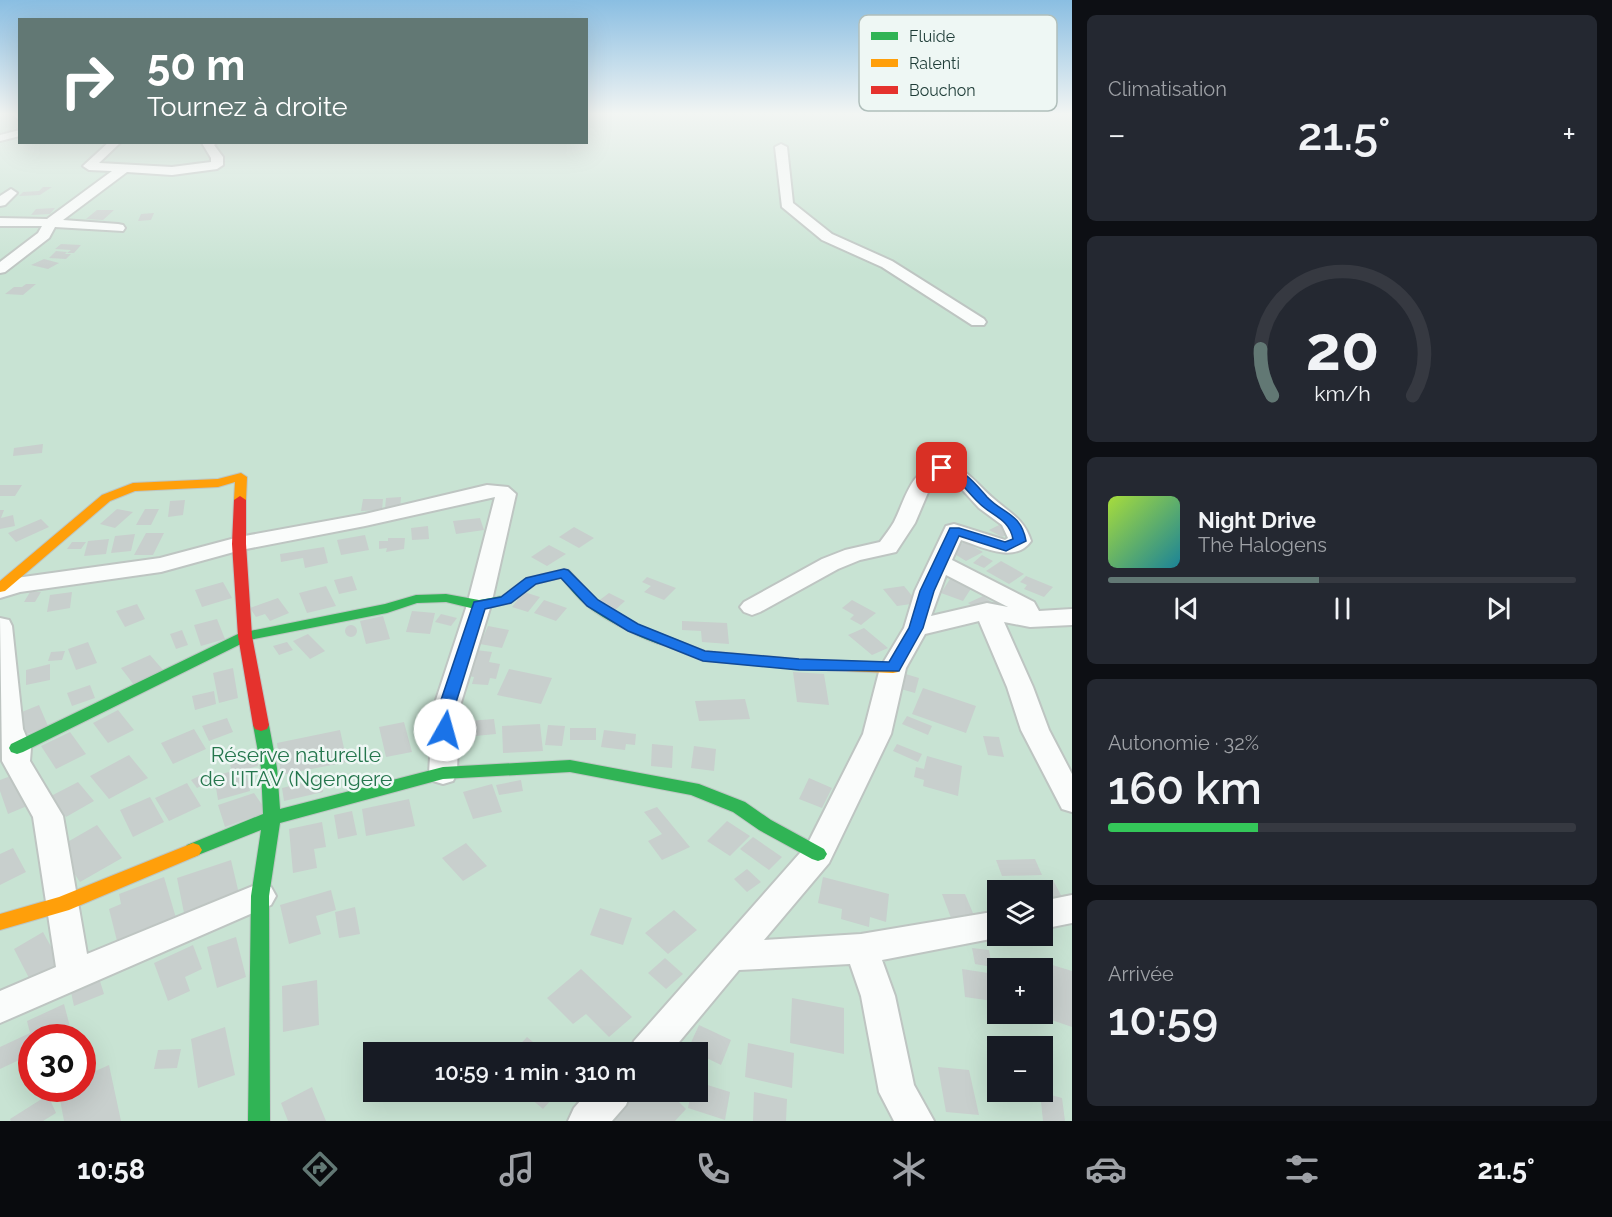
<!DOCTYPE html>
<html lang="fr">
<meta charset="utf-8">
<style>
:root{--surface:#171b24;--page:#242831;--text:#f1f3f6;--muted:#9ea1a6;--line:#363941;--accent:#627874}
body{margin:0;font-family:Raleway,sans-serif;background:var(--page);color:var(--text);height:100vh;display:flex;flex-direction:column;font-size:22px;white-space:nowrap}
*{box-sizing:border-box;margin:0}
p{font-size:20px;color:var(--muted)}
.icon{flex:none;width:33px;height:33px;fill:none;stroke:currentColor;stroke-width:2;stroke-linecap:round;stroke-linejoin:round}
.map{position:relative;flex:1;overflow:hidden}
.side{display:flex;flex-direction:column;gap:15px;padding:15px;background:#0d0f14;width:540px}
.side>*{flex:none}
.banner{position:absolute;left:18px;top:18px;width:570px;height:126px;border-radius:0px;box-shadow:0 6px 24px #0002;background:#627874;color:#fff;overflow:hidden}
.fabs{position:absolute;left:987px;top:880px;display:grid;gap:12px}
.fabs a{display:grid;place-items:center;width:66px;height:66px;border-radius:0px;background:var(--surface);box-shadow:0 6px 24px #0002;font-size:30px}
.speed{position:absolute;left:18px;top:1024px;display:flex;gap:12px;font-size:30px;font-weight:700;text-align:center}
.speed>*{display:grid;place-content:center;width:78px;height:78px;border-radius:50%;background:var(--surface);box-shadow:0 6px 24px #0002;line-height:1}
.speed .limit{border:9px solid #d22;background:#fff;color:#111}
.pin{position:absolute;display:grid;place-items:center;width:51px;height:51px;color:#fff;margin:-26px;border-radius:12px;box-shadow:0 3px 9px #0006}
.me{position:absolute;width:66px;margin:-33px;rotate:7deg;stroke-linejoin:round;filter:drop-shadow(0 0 4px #0008)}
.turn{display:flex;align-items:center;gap:21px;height:126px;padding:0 30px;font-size:27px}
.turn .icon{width:78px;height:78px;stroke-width:2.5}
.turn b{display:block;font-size:42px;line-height:51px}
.big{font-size:45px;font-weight:600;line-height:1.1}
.side .tile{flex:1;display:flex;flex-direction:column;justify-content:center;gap:9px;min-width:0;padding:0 21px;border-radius:9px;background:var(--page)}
.side .dial{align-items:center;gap:0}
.dial svg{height:156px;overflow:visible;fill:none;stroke:var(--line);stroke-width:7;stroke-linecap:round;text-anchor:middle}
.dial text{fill:var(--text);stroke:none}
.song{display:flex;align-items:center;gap:18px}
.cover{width:72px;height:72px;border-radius:9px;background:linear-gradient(135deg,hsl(80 70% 55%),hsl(190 70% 35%))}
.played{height:6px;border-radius:3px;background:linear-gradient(90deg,var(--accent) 45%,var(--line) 45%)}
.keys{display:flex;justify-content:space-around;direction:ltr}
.heat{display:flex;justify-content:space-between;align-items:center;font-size:33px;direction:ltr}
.charge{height:9px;border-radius:4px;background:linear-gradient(90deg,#34c759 32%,var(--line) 0)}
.trip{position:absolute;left:363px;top:1042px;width:345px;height:60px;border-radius:0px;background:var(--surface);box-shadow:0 6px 24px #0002;font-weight:600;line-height:60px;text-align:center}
.tabs{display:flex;height:96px;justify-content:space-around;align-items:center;background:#090b0e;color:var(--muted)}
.tabs .icon{width:42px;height:42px}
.tabs .active{color:var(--accent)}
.tabs b{font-size:27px;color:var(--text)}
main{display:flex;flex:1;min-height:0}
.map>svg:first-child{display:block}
.green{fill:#c8e3d3;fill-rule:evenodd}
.building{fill:#c8cfcd}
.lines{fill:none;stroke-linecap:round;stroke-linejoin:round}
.street-casing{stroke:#bec5c2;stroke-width:4}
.fast-casing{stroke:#bdc6c3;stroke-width:2}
.slow-casing{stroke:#bdc6c3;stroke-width:2}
.jam-casing{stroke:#bdc6c3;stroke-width:2}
.street{fill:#fafcfb;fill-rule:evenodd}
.fast{fill:#30b455;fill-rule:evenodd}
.slow{fill:#ff9f0a;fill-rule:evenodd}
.jam{fill:#e5322d;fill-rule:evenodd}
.route{fill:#1a73e8;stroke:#114b97;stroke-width:1.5}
.labels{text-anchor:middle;stroke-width:5;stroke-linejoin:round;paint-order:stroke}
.near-park-label{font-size:21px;fill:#25764d;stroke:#eef7f4}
.key{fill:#eef7f4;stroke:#b0bfbb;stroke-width:1.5}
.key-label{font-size:16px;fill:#1e3c37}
</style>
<main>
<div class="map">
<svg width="1072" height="1121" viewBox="0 0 1072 1121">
<rect width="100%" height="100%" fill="#e1e8e5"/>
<!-- green -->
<path class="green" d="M0 114H19L20 142H586L587 114H1072V1121H0ZM998 891H1042V936H998ZM998 969H1042V1014H998ZM32 1038H82V1089H32ZM998 1047H1042V1092H998ZM374 1053H698V1092H374Z"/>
<!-- building -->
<path class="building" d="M43 187H52L40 195 19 196 23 192 39 191Z
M55 208 50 214 31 215 36 209Z
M97 210H114L103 220 86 219Z
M154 213 151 220 138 221 141 214Z
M61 244 81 245 74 253H67L71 250 55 249Z
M56 251 67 252 65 254H71L66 259 49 258Z
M44 259 59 263 48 269 31 265Z
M26 284H36L23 295 5 294 14 287H22Z
M43 444 42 453 13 456 14 448Z
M0 485H22L15 496H0Z
M401 497 400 509H385L386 498Z
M363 499H383L382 510 361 511Z
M185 500 183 515 168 517 170 501Z
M117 509 133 512 115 528 100 524Z
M145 509H159L151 525H136Z
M0 510H4L1 518 13 515 15 526 0 529Z
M480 518 484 530 456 534 453 521Z
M41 519 49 527 16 542 8 533Z
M1001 524 1014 532 1002 537 989 530Z
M428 526 429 539 412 540 411 528Z
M574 527 594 538 579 548 559 537Z
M146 533H164L153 555H134Z
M135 534 131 551 111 553 115 536Z
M365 535 369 550 341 555 337 540Z
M388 538H405L404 549 386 552 387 548 379 549V541H388Z
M109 539 106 554 84 556 88 541Z
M72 542H86L81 549H67Z
M965 542 983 552 966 561 948 550Z
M549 545 566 554 547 566 531 557Z
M324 547 328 563 305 568 303 558 281 562 280 554Z
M982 555 993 561 984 568 973 563Z
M1001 561 1024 574 1009 584 986 571Z
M352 576 357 590 339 594 334 580Z
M1026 576 1053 587 1044 597 1024 589 1027 585 1020 582Z
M647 577 676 588 664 600 644 592 651 586 642 582Z
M950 579 972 587 963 601 941 593Z
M223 582 232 598 202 607 195 590Z
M326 586 336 606 307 613 299 593Z
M904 586 918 603 897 606 883 589Z
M30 592H41L35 602H24Z
M72 592 70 608 47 612 50 595Z
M524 592 540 597 528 612 512 607Z
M609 593 625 601 614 611 597 602Z
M983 596 1000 608 985 615 968 603Z
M278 598 289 613 270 621 265 614 256 617 250 608Z
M544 600 567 608 556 621 534 613Z
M852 600 876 613 861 625 850 619 854 615 842 608Z
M137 604 145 619 125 627 116 611Z
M412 611 435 613 430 634 406 632Z
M441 614 457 618 451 626 435 622Z
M383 616 390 639 366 644 360 621Z
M217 619 225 639 201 646 194 625Z
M682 621 727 623 729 644 702 642 701 631 682 630Z
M345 631a6 6 0 1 1 12 0a6 6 0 1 1-12 0Z
M488 626 509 630 502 648 480 644Z
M864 628 888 648 872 655 848 635Z
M182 630 188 645 176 649 170 634Z
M308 634 325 651 310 659 293 641Z
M88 642 97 663 76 670 68 649Z
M287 642 293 650 279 655 273 646Z
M476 650 492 652 489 662 500 664 496 679 490 678 488 685 472 684 474 677 468 676Z
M65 651 62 660 48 661 51 652Z
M150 655 164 671 134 685 121 668Z
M50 664V680L26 685V670Z
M233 668 238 698 219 703 213 673Z
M509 669 552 678 541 704 497 695Z
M793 672 824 674 829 705 797 702Z
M899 672 919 678 915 693 894 687Z
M90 685 95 698 72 706 67 693Z
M923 688 976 706 966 733 912 714Z
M214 691 216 704 195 710 192 696Z
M745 699 750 719 699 721 695 701Z
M39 705 48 726 27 734 17 714Z
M118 710 134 730 108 743 93 723Z
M907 716 932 726 928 735 902 724Z
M227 718 233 732 209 741 202 726Z
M494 719 496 734 475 736V742L457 744 455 722Z
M404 722 412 752 386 757 379 727Z
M425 722H436L434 736 423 735Z
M540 724 543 751 503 753 502 726Z
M548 725 565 726 562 746 545 745Z
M570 728H596V740H570Z
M194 729 206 749 173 764 161 743Z
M340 730 347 762 281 775 277 743Z
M604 730 636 734 635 745 626 744 625 750 601 747Z
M70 732 86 754 56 769 41 746Z
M983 736 999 737 1004 757 988 755Z
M652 744 673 746 672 768 651 766Z
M897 744 922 754 918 762 893 751Z
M694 746 716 749 714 771 691 768Z
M129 755 148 778 109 799 90 776Z
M927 756 962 766 958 796 923 786 924 780 914 777 916 767 924 769Z
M256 757 258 766 232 773 230 764Z
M229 772 231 776 246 772 250 791 218 800 214 776Z
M205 773 211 781 197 788 191 780Z
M16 774 27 806 8 814 0 791V780Z
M809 778 832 788 822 808 799 799Z
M320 779 323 792 284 801 282 788Z
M521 780 523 791 499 795 496 785Z
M78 782 94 801 66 817 51 796Z
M187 783 201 806 169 821 155 798Z
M492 784 502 812 473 819 463 792Z
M254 793 267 812 225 827 218 805Z
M150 797 164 822 133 837 120 810Z
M409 799 415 826 366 836 362 809Z
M657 807 690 847 662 860 648 841 662 834 644 812Z
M352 811 357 835 338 839 334 815Z
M727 821 750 836 730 856 707 841Z
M322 822 326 847 314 849 317 868 293 873 289 829Z
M97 825 122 858 80 882 57 848Z
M753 837 782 857 769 870 740 849Z
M466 843 487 866 463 881 442 858Z
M13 848 26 872 0 885V854Z
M1035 859 1042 875 1002 876 996 860Z
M231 860 239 894 184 913 177 878Z
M747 869 761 882 747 892 734 879Z
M164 877 176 918 117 941 109 909 121 904 119 894Z
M823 877 889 894 886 922 870 917 869 927 841 919 842 909 818 903Z
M1053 880 1063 899 1047 900 1037 881Z
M331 890 336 910 316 916 321 934 289 944 280 905Z
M942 894H965L978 925 954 926Z
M355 907 360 934 339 938 335 912Z
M600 908 632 918 623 945 590 935Z
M674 910 697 930 668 954 645 933Z
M43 932 60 963 30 980 14 949Z
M236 937 246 977 217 988 207 947Z
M193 945 202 969 185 977 190 991 168 1001 154 963Z
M972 948 989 950 992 967 975 964Z
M665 958 683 974 666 989 648 973Z
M1049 964 1072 971V1027L1040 1016 1042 1014V990L1048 992Z
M581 969 632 1017 609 1037 586 1014 573 1024 547 998Z
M962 969 988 973 993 1001 965 997Z
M317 980 319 1025 283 1032 282 986Z
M100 981 104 994 74 1006 71 992Z
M792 998 844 1008V1054L790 1043Z
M64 1004 73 1038H32V1054L0 1069V1047L30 1033 27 1021Z
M699 1025 731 1040 721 1065 688 1049Z
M225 1027 235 1075 198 1088 191 1039Z
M527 1037 546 1053H512Z
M748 1043 794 1053 792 1088 745 1077Z
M181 1049 177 1068 154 1069 158 1050Z
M109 1065 121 1121H64L58 1089H82V1077Z
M938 1067 969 1070 979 1115 946 1112Z
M698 1082 730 1092 725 1120 688 1108 691 1092H698Z
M312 1087 326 1121H288L281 1103Z
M523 1092H558L543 1109Z
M633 1092H669L686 1109 675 1121H604Z
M754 1092 787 1099 786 1121H753Z
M1040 1092 1062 1098 1065 1121H1043Z
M48 1095 56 1113 43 1121H11L10 1119Z"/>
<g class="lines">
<defs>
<path id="street" d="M11 114H20V120Z
M20 130V136L0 141V135Z
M109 142H121L99 163 172 167 211 162V158L202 143 217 142 214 145 223 157V165L217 169 172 175 127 172 63 220 118 224 123 225 125 228 123 231 55 227 49 238 5 272 0 273V262L38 233 42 226H0V218L47 219 112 171 89 170 83 166Z
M781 144 787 147 793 203 832 234 892 261 984 319 986 322 984 325H972L882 267 822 240 782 207 775 147Z
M11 189 17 193 5 205 0 206V196Z
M939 463C966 465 975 483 994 499 1010 513 1024 519 1031 541 1015 564 982 547 961 540L952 560 1034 602 1039 611 1072 609V625L1030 627 1004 622 1033 687 1049 730 1072 774V812L1062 809 1021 730 1007 687 979 621 925 634 906 668 891 734 829 863 764 940 861 934 998 911V936H1006L882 960 895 996 914 1085 934 1121H894L879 1092 861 996 850 964 739 970 670 1053H629L634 1041 807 845 863 734 880 668 904 628 915 591 946 526 954 524 1005 540 1008 538 1002 525 979 508 957 484 942 476 932 483 915 523 896 552 860 560 838 569 760 612 752 615 744 612 740 607 744 602 822 559 845 550 880 542C885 535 890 529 894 522 906 498 910 471 939 463ZM946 575 1008 607 987 603 931 616Z
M487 485 508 487 516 494 491 605 459 709 457 773 453 781 443 784 433 781 429 773 433 709 467 605 495 497 365 526 241 550 161 572 20 592 0 598V583L16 578 160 558 239 537 365 514Z
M0 618 9 620 12 626 23 729 31 748 30 761 63 816 87 954 260 883 271 887 276 896 271 905 0 1023V991L56 967 33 817 2 761Z
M1072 895V923L1042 929V901Z
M588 1092H631L626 1105 612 1121H568L574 1108Z"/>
<path id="fast" d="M564 569 569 570 597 600 638 625 676 640 678 643 676 646C660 651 600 617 587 606 577 598 569 587 561 578L536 584 511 603 479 610 446 602 417 603 387 613 249 640 23 752 17 754 11 752 9 748 11 744 240 633 385 604 416 595 446 594 479 600 502 596 526 578Z
M261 719 267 721 269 725 277 768 280 809 443 767 570 760 699 784 745 802 771 820 824 849 827 854 824 859 818 861 812 859 759 830 733 812 691 795 570 772 443 779 280 823 269 896 270 1121H248L251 896 261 830 193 857 187 855 184 850 187 845 263 814 261 768 253 725 255 721Z"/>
<path id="slow" d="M241 473 247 477 246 500 240 504 234 500 235 482 218 487 135 491 110 501 5 591 0 592V581L102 495 133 483 218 479Z
M671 638 705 651 799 659 893 663 898 664 901 668 898 672 893 673 799 669 703 661 666 646 664 643 666 640Z
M193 843 199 845 202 850 199 855 69 910 0 930V914L59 897Z"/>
<path id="jam" d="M240 496 246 500V544L252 636 269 725 267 729 261 731 255 729 253 725 238 636 232 544 234 500Z"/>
</defs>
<!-- street casing -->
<use href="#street" class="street-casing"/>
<!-- fast casing -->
<use href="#fast" class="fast-casing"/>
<!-- slow casing -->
<use href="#slow" class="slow-casing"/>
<!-- jam casing -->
<use href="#jam" class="jam-casing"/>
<!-- street -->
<use href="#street" class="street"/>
<!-- fast -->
<use href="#fast" class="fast"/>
<!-- slow -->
<use href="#slow" class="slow"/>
<!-- jam -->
<use href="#jam" class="jam"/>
</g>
<!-- sky -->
<linearGradient id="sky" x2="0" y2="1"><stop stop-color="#8abee2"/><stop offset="0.42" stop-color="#f2f5f3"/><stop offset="1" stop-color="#f2f5f3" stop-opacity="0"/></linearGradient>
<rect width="1072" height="271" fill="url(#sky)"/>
<!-- route -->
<path class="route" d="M942 465C965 470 972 480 987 497 1003 514 1021 513 1026 541L1006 551 959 536 934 591 923 628 899 671 799 670 703 661 628 631 587 606 561 578 536 584 511 603 485 609 454 709 453 730 451 735H439L437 730 438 709 474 602 501 597 526 578 564 569 568 570 598 600 638 624 705 651 799 659 889 662 909 628 920 591 950 528H959L1005 542 1013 539C1009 518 991 516 978 502 964 488 958 476 937 471L935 468Z"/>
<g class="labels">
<!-- near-park labels -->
<g class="near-park-label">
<text x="296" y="762">Réserve naturelle<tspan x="296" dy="24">de l'ITAV (Ngengere</tspan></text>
</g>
</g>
<!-- legend -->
<rect x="859" y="15" width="198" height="96" rx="9" class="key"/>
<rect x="871" y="32" width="27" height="8" fill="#30b455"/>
<rect x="871" y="59" width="27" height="8" fill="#ff9f0a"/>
<rect x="871" y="86" width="27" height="8" fill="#e5322d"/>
<g class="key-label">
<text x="909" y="42">Fluide</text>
<text x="909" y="69">Ralenti</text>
<text x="909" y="96">Bouchon</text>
</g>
</svg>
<div class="fabs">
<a><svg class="icon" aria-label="layers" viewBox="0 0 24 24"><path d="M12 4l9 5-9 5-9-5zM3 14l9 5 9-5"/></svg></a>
<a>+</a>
<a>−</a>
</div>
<div class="speed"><div class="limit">30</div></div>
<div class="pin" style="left:942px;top:468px;background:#d93025"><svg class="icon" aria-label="arrive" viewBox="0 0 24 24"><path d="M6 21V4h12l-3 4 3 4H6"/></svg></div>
<svg class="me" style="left:445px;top:730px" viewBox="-20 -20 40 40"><circle r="19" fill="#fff"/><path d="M0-13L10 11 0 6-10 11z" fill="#1a73e8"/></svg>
<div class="trip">10:59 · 1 min · 310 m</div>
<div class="banner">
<div class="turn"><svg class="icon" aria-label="right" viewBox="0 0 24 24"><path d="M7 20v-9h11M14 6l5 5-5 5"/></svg><div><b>50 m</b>Tournez à droite</div></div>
</div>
</div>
<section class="side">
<div class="tile"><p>Climatisation</p>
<div class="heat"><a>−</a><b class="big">21.5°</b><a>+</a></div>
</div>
<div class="tile dial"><svg viewBox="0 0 100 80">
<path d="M14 69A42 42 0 1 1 86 69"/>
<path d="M14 69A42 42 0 0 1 8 45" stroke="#627874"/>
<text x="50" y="56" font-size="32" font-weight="700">20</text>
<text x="50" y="72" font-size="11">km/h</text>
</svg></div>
<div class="tile">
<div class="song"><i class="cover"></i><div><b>Night Drive</b><p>The Halogens</p></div></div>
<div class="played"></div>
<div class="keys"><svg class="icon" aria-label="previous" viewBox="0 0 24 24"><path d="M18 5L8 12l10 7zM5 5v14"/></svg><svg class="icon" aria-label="pause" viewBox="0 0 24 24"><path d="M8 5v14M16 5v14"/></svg><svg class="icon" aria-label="next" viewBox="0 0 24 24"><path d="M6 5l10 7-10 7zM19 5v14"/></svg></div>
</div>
<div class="tile"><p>Autonomie · 32%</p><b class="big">160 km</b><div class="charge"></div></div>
<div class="tile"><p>Arrivée</p><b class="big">10:59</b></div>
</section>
</main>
<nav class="tabs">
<b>10:58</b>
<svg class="icon active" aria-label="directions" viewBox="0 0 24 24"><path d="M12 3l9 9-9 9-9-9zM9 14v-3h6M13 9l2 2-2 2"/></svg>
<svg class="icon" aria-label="music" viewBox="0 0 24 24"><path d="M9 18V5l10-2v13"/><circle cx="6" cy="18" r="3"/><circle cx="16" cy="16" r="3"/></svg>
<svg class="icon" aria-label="phone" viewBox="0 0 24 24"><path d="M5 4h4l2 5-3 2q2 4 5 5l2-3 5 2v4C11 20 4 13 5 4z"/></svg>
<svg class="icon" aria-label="climate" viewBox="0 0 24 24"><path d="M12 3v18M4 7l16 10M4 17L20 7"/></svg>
<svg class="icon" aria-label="car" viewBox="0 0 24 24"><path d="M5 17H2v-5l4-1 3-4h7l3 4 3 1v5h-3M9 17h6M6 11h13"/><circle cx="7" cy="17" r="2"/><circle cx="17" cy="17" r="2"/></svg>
<svg class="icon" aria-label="filters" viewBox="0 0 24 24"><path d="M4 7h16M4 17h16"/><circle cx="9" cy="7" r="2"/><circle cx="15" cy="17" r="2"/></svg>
<b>21.5°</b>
</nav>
